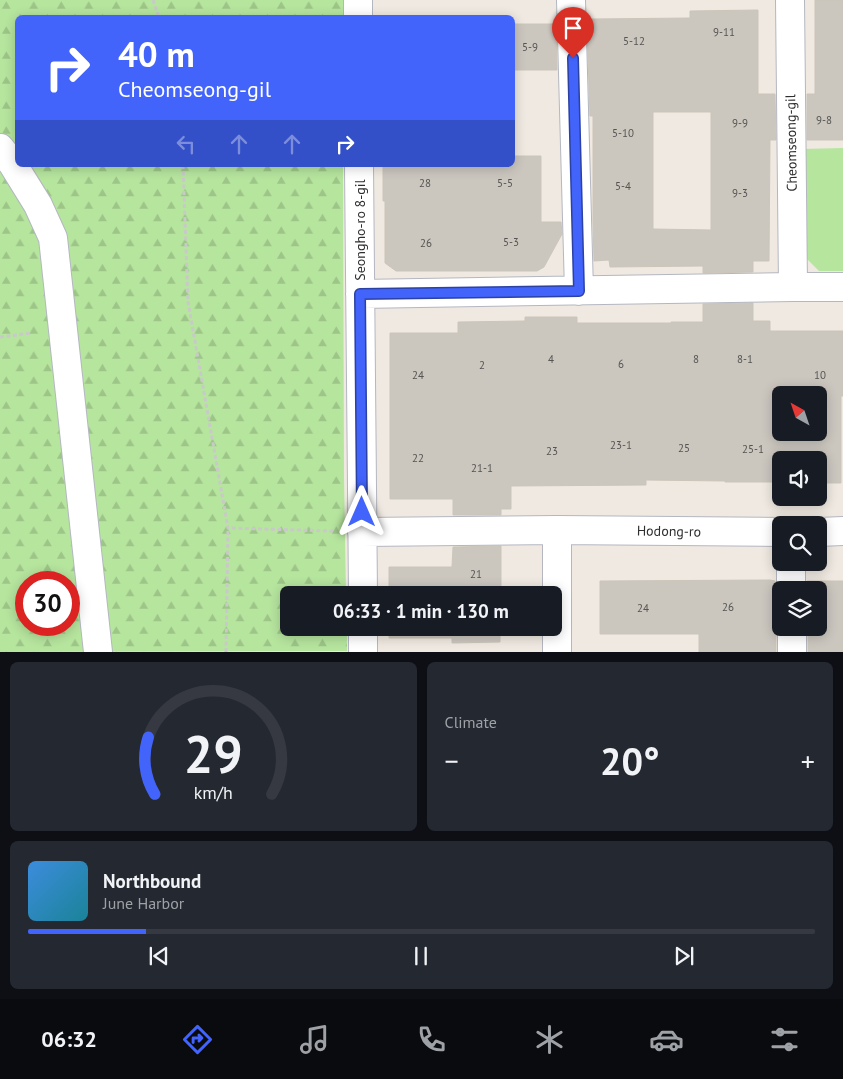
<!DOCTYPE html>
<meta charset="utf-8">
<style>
:root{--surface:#171b24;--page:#242831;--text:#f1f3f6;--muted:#9ea1a6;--line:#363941;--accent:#4264fb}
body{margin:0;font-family:"PT Sans",sans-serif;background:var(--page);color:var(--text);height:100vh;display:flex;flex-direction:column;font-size:19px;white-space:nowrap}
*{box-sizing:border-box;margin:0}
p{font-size:16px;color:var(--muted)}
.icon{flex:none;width:28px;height:28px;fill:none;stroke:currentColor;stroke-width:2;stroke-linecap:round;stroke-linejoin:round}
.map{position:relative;height:652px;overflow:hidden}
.panel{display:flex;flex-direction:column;gap:10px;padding:10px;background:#0d0f14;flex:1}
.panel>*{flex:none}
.hud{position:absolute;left:15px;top:15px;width:500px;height:152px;border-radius:8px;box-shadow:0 2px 12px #0003;background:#4264fb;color:#fff;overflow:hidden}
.needle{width:32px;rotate:320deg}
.controls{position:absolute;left:772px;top:386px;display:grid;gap:10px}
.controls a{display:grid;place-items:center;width:55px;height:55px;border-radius:8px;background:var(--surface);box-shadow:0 2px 12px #0003;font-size:25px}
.speed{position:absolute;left:15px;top:571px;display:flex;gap:10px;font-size:25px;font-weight:700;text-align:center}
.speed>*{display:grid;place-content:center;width:65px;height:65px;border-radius:50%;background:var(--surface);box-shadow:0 2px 12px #0003;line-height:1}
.speed .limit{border:8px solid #d22;background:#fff;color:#111}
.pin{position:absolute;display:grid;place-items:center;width:42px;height:42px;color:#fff;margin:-51px -21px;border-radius:50% 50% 50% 0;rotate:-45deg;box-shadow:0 0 5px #0007}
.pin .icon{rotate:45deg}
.me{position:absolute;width:55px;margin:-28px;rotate:0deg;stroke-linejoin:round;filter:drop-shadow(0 0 4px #0008)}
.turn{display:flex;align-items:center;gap:18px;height:105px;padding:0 20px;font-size:22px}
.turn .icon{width:65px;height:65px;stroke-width:2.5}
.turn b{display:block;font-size:35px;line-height:42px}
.lanes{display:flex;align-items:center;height:48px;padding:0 20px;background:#0003;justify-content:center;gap:25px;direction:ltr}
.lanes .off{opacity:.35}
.big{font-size:38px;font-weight:800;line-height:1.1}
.panel .tile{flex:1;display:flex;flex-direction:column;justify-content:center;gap:8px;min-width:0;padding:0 18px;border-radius:8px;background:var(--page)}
.panel .dial{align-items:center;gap:0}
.dial svg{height:130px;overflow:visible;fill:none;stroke:var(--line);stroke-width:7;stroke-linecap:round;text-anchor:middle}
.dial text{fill:var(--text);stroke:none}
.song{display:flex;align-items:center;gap:15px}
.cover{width:60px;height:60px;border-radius:8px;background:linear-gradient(135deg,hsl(210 70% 55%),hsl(190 70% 35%))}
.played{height:5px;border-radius:2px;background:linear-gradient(90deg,var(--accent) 15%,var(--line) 15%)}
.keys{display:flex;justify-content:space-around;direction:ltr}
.heat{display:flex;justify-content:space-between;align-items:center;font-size:28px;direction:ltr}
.panel .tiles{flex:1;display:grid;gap:10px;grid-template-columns:1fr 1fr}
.tile:last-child{grid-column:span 2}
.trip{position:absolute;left:280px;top:586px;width:282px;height:50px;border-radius:8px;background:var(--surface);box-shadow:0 2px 12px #0003;font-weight:800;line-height:50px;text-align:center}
.tab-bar{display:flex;height:80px;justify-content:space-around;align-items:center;background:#090b0e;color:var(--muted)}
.tab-bar .icon{width:35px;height:35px}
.tab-bar .on{color:var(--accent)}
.tab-bar b{font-size:22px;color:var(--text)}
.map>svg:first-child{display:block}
.forest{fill:url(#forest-firs);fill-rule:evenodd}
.park{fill:#b6e59e}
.building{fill:#cbc7bf;stroke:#cbc5ba;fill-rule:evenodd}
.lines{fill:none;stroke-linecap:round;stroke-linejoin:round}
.minor-casing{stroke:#b4b7c1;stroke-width:30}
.path{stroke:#c9c9c9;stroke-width:3;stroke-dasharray:4 2.5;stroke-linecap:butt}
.minor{stroke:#fff;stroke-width:28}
.route-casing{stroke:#2b41a3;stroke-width:12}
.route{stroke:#4264fb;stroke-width:9}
.labels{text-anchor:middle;stroke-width:5;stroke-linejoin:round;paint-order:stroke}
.number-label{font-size:11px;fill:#555452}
.street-label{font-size:14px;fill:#2e2e2e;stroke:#fff}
</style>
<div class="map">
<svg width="843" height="652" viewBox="0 0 843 652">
<defs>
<pattern id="forest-firs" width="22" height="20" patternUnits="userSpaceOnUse" patternTransform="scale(1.25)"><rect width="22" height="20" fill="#b6e59e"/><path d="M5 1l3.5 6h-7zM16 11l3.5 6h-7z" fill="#9dc588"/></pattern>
</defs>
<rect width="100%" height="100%" fill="#efe9e1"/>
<!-- forest -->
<path class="forest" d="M0 0H346V17L18 18V165H343L344 477 346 595H289V628H347V651L0 652ZM26 582H69V625H26Z"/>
<!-- park -->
<path class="park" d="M843 148V271H819L802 254V149Z"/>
<!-- building -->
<path class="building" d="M815 0H843V140H807V94H815Z
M758 10V94H775L776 140H770L769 261H753V272L703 273V266L610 267 609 260 594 261 593 221V116H590L587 24H592V19L690 18V11ZM653 112H711V230L653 229Z
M512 24H556L557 70H512Z
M512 156H541V222H561L562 234 544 267 537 271H396L385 263V201H383V165H512Z
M753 303V321H770V331H843V396H841V483H819V460H781V482H725V481L646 480V485L511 486V509H501V515H453V499H390V333H458V322L525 321V317H577V323H671V322H703V304ZM781 395H819V432H781Z
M501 546V595H389V567H452L453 547Z
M770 580 775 581V590L777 597 781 602V617L778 621 776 628V652H699V634H600V581Z
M807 581H843V652H808V628H819V590H807Z
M389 628H500V642L452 643V638H389Z"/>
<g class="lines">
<defs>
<path id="minor" d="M358 0V18
M571 0 579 291
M790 0 793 287
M0 148 12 163 38 205 53 238 98 652
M359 165 363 595
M360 294 793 287H843
M557 530V652
M362 532 557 530 781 532
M819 532 843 531
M791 562V590
M363 628V652
M792 628V652"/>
</defs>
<!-- minor casing -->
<use href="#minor" class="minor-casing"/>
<!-- path -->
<path class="path" d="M153 0 159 18
M183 165 188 302 228 528 333 531
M0 337 32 333
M226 652 228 528"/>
<!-- minor -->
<use href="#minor" class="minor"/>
</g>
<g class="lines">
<defs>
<path id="route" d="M362 512 360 294 579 291 573 58"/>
</defs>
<!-- route casing -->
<use href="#route" class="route-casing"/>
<!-- route -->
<use href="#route" class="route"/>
</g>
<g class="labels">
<!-- number labels -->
<g class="number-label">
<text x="724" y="36">9-11</text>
<text x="634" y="45">5-12</text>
<text x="530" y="51">5-9</text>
<text x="824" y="124">9-8</text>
<text x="740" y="127">9-9</text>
<text x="623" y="137">5-10</text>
<text x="425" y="187">28</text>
<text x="505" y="187">5-5</text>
<text x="623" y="190">5-4</text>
<text x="740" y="197">9-3</text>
<text x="511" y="246">5-3</text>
<text x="426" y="247">26</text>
<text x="551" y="363">4</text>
<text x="696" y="363">8</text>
<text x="745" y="363">8-1</text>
<text x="621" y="368">6</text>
<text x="482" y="369">2</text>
<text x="418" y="379">24</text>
<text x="820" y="379">10</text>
<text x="621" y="449">23-1</text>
<text x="684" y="452">25</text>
<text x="753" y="453">25-1</text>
<text x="552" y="455">23</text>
<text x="418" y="462">22</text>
<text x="482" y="472">21-1</text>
<text x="476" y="578">21</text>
<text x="728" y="611">26</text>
<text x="643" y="612">24</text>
</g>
<!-- street labels -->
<g class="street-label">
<text transform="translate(791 143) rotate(-91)" y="5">Cheomseong-gil</text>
<text transform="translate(360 230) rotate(-90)" y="5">Seongho-ro 8-gil</text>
<text transform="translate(669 531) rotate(1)" y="5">Hodong-ro</text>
</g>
</g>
</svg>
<div class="controls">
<a><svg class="needle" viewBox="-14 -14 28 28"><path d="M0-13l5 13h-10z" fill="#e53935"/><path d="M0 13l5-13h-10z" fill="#9ea1a6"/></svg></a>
<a><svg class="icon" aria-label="sound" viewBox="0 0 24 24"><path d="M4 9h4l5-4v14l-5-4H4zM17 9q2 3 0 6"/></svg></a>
<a><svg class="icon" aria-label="search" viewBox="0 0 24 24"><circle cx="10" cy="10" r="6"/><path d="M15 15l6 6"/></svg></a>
<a><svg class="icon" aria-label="layers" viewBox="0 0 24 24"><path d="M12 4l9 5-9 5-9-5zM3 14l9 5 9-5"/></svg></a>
</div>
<div class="speed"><div class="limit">30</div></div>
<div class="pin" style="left:573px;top:58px;background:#d93025"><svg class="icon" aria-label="arrive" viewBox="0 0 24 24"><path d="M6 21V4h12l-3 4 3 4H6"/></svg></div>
<svg class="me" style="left:362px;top:512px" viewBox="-20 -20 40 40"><path d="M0-17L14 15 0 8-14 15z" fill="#4264fb" stroke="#fff" stroke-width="4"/></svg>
<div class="trip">06:33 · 1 min · 130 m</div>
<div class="hud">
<div class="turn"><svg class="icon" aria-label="right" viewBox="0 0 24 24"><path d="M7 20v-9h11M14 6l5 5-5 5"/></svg><div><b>40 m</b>Cheomseong-gil</div></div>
<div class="lanes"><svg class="icon off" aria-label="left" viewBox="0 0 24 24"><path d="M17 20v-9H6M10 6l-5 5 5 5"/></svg><svg class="icon off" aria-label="ahead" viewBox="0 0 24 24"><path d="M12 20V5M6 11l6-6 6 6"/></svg><svg class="icon off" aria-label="ahead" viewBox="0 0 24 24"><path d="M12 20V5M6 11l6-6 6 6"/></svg><svg class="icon" aria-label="right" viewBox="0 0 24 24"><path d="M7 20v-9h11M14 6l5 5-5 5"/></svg></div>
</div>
</div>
<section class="panel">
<div class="tiles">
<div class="tile dial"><svg viewBox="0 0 100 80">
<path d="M14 69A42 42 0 1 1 86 69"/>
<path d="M14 69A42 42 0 0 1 10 34" stroke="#4264fb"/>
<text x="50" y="56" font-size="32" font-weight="700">29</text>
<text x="50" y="72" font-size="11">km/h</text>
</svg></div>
<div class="tile"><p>Climate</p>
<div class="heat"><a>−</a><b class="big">20°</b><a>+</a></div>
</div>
<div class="tile">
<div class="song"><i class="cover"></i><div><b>Northbound</b><p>June Harbor</p></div></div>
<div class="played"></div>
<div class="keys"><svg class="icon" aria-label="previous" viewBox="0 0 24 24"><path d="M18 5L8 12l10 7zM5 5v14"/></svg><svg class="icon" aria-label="pause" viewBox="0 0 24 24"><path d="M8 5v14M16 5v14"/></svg><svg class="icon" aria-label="next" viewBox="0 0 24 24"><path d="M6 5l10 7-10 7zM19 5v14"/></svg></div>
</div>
</div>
</section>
<nav class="tab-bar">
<b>06:32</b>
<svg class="icon on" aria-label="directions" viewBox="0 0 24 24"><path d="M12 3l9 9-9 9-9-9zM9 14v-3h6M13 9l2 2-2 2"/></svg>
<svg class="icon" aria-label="music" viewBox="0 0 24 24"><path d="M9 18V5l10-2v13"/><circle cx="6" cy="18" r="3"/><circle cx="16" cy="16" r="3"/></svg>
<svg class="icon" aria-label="phone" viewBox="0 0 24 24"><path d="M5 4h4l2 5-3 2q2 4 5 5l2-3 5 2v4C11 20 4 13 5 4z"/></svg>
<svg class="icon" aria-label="climate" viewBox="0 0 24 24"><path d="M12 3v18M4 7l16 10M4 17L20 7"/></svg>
<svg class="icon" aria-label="car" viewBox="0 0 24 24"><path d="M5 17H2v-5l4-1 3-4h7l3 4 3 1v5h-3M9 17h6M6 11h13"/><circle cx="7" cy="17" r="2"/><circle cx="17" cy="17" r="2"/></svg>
<svg class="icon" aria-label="filters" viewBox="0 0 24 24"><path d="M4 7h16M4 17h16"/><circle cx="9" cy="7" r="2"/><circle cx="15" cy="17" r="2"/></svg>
</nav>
